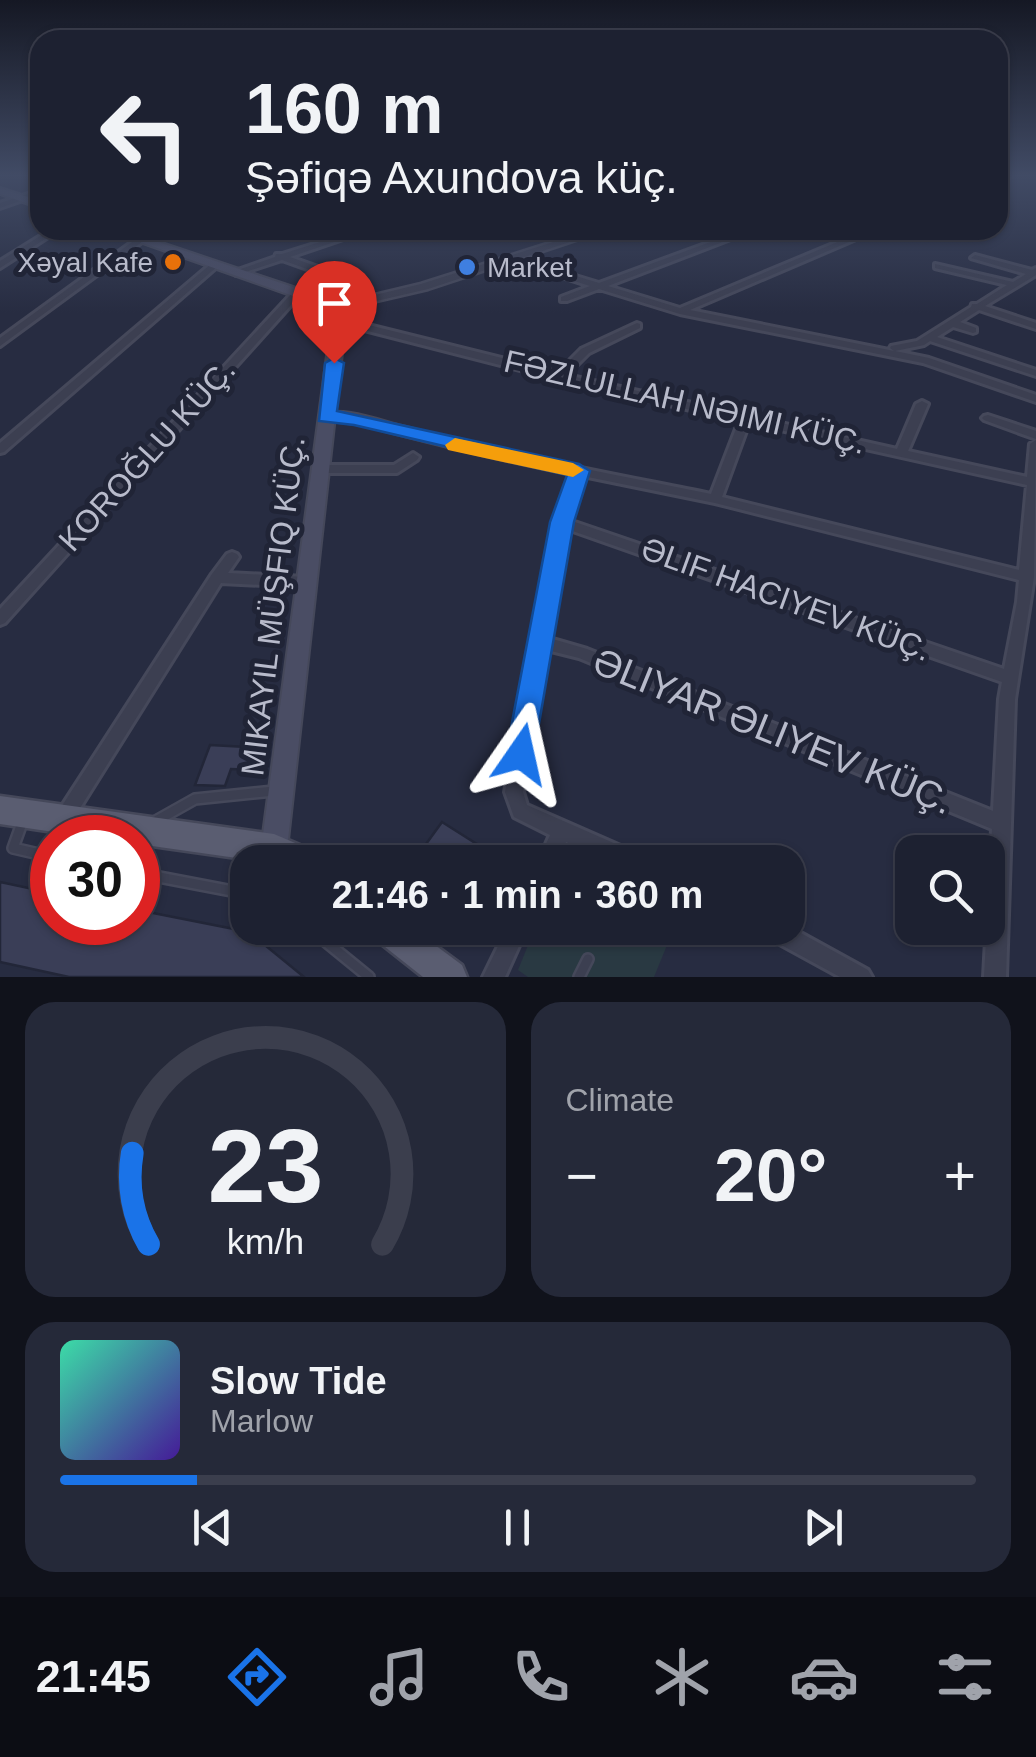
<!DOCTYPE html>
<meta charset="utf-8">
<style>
:root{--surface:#1d2131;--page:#252939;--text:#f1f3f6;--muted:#a0a3ab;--line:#3b3e4d;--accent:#1a73e8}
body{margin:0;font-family:Arial,sans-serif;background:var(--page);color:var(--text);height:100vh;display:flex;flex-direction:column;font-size:38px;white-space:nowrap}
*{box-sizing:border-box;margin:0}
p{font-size:32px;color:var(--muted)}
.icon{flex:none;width:55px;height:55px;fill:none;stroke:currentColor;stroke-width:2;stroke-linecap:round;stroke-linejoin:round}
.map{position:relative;height:977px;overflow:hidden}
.panel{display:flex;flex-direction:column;gap:25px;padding:25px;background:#10121b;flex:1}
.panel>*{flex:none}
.top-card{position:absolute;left:30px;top:30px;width:978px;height:210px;border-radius:30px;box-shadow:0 2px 8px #0004,0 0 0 2px var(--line);background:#1d2131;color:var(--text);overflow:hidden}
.tools{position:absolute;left:895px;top:835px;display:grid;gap:20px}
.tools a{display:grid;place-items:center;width:110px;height:110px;border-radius:20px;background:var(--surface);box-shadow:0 2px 8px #0004,0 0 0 2px var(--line);font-size:50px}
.speed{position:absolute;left:30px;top:815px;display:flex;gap:20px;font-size:50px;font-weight:700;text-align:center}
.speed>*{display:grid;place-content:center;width:130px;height:130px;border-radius:50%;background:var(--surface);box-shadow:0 2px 8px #0004,0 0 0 2px var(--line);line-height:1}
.speed .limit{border:15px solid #d22;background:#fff;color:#111}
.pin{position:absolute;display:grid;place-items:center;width:85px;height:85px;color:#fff;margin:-102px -42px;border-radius:50% 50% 50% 0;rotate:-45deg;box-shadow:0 0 10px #0007}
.pin .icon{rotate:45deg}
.me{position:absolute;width:110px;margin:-55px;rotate:11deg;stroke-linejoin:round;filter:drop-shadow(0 0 8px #0008)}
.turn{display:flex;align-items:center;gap:35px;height:210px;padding:0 50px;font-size:45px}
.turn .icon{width:130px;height:130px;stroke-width:2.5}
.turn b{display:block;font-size:70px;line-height:85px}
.big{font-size:75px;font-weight:700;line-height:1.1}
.panel .widget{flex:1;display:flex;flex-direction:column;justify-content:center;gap:15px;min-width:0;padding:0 35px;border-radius:30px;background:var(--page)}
.panel .dial{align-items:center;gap:0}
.dial svg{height:260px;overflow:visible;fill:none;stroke:var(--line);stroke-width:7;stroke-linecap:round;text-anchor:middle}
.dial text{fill:var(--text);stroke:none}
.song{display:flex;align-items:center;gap:30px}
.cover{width:120px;height:120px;border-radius:15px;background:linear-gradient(135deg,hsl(160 70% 55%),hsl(260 70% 35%))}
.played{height:10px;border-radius:5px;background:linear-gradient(90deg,var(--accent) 15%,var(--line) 15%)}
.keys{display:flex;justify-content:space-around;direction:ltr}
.heat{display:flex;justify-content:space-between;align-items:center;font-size:55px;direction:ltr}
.panel .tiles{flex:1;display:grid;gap:25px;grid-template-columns:1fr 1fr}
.widget:last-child{grid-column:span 2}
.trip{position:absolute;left:230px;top:845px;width:575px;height:100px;border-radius:30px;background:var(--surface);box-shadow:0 2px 8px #0004,0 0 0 2px var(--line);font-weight:700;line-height:100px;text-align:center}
.dock{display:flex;height:160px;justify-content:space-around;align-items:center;background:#0c0d14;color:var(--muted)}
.dock .icon{width:70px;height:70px}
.dock .active{color:var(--accent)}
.dock b{font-size:45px;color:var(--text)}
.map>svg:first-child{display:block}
.green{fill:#293942}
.building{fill:#3a3e57;stroke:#222638;stroke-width:2.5}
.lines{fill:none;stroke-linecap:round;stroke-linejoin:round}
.service-casing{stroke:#45485a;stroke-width:14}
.minor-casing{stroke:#45485a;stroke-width:6}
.tertiary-casing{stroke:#45485a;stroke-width:5}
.secondary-casing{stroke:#45485a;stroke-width:4}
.primary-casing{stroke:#45485a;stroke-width:5}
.service{stroke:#3c3f51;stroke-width:9}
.minor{fill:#3c3f51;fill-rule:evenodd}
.tertiary{fill:#3c3f51;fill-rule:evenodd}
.secondary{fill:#4a4d64;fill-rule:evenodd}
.primary{fill:#5a5d71;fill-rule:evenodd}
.route{fill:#1a73e8;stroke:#114b97;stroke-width:2.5}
.slow{fill:#f59e0b}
.food-dot{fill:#e8710a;stroke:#202436;stroke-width:4}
.shop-dot{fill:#3f7fe0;stroke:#202436;stroke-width:4}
.labels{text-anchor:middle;stroke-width:10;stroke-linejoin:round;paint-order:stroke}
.far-poi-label{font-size:28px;fill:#b8bbcb;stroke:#202436;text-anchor:end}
.street-label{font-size:32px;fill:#b8bbcb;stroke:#202436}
.near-street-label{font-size:38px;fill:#b8bbcb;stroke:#202436}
</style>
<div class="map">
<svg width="1036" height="977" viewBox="0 0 1036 977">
<rect width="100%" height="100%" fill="#272c41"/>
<!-- green -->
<path class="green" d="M535 928H674L654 977H528L518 970Z"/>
<!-- building -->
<path class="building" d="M210 745 264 748 256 770 231 769 225 786 195 785Z
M442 822 483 848 474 862H413Z
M0 882 52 893V922H138V910L249 932 304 977H69L0 962Z"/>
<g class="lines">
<defs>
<path id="service" d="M154 822 195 799 274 791
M22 823 13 848 52 857
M138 873 248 894
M309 928 369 977
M579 977 588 959"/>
<path id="minor" d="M1003 176H1012L998 183V178Z
M40 190V194L0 208V203Z
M50 230H59L0 268V261Z
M358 230H370L290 257 352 279V283H346L282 260 236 275 232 272 275 257 276 254H282Z
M743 230H754L608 286 680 308 866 230H877L690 310 894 351 890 348 891 346 917 341 971 307 972 304H977L1007 285 935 268V264L1013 282 1026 274 971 258 975 255 1032 270 1036 268V275L985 306 1036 323V329L979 310 960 322 976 328V332L973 333 953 327 937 337 1036 370V376L930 341 924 345 895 351 929 358 1036 395V402L923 363 680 314 599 289 567 301H561V297L590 286 506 259 513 257 599 283Z
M139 237 146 239 0 346V338Z
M212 263 219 265 4 452 0 453V443Z
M297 290 300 291V295L5 623 0 625V609L294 291Z
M340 318 558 372 581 349 637 323 640 324V328L589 353 567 375 897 449 916 404 922 401 928 404 908 451 1027 477 1030 444 1036 440 1034 577 1015 699 1006 977H984L992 829 579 658 547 650 523 792 527 805 641 855 644 862H613L566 842 557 862H538L550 835 514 817 505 792 555 522 572 474C502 460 434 443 366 425 351 421 333 423 320 416 339 406 381 422 402 427 504 454 607 473 711 494L739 421 559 380 337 323 335 321ZM749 423 1027 485 1019 570 722 497ZM583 476 715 503 1019 580 1017 602 1004 669 569 520ZM567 529 1002 682 999 699 993 811 587 649 549 638Z
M988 415 1036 431V439L984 420 982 418 984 416Z
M413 453 419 457 417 460 397 473H319L313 469 319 465H394Z
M232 552 237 554 239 557 228 573 305 577 310 578 312 582 310 586 305 587 221 583 70 824 64 827 58 824 55 818 58 812 212 574 227 554Z
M788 926 868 970 872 977H840L763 935 760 928Z
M507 928H527L505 977H483Z"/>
<path id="tertiary" d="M591 230H606L428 289 333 311 327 308 329 306 421 284Z"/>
<path id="secondary" d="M0 188 40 201V208L0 194Z
M106 230H123L326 298 346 317 287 849 283 858 274 862 265 858 261 849 332 318 316 304Z"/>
<path id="primary" d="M0 796 274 834 314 851 318 862H265L138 844V838H94L0 824Z
M370 928H412L462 965 467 977H423L375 939Z"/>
</defs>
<!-- service casing -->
<use href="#service" class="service-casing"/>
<!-- minor casing -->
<use href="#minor" class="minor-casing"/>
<!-- tertiary casing -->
<use href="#tertiary" class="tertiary-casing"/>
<!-- secondary casing -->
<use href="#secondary" class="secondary-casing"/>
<!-- primary casing -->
<use href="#primary" class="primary-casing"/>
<!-- service -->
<use href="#service" class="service"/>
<!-- minor -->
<use href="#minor" class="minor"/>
<!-- tertiary -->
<use href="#tertiary" class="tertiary"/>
<!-- secondary -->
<use href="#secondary" class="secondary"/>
<!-- primary -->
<use href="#primary" class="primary"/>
</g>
<!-- sky -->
<linearGradient id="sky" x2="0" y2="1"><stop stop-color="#151824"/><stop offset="0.56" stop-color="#414b65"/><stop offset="1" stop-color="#414b65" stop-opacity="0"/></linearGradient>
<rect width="1036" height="313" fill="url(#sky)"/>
<!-- route -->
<path class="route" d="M334 358 344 363 337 411 579 464 590 471 574 522 532 764 521 768 510 764 506 754 550 522 567 475 354 425 319 421 325 363Z"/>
<!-- slow -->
<path class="slow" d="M455 438 573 463 584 470 573 477 448 450 445 445Z"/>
<!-- markers -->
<circle class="food-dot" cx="173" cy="262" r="10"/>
<circle class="shop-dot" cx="467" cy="267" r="10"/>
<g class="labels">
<!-- far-poi labels -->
<g class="far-poi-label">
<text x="153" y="272">Xəyal Kafe</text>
<text x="487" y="277" text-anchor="start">Market</text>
</g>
<!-- street labels -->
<g class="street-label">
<text transform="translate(685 402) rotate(13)" y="11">FƏZLULLAH NƏIMI KÜÇ.</text>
<text transform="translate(147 455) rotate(-48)" y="11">KOROĞLU KÜÇ.</text>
<text transform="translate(786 599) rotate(20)" y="11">ƏLIF HACIYEV KÜÇ.</text>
<text transform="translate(273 606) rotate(-83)" y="11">MIKAYIL MÜŞFIQ KÜÇ.</text>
</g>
<!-- near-street labels -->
<g class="near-street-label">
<text transform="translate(773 731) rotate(22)" y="13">ƏLIYAR ƏLIYEV KÜÇ.</text>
</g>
</g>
</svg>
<div class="tools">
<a><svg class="icon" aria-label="search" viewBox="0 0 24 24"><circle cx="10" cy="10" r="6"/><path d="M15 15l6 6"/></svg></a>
</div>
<div class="speed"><div class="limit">30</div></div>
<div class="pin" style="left:334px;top:363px;background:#d93025"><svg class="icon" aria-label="arrive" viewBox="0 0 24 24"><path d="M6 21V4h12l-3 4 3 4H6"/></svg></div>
<svg class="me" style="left:521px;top:754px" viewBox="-20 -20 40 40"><path d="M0-17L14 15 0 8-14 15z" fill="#1a73e8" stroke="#fff" stroke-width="4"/></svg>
<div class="trip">21:46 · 1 min · 360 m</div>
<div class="top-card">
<div class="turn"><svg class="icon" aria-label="left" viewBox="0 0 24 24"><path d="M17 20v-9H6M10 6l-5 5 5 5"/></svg><div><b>160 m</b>Şəfiqə Axundova küç.</div></div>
</div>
</div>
<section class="panel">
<div class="tiles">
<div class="widget dial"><svg viewBox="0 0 100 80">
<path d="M14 69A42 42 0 1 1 86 69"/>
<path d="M14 69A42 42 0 0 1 9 41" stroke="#1a73e8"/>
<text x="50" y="56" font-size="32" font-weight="700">23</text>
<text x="50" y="72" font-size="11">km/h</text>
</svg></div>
<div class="widget"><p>Climate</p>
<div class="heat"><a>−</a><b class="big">20°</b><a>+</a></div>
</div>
<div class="widget">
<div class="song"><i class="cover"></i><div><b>Slow Tide</b><p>Marlow</p></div></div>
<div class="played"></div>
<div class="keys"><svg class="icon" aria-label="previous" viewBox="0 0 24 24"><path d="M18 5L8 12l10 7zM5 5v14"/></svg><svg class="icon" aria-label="pause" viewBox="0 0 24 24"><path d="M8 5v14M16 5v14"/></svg><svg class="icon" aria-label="next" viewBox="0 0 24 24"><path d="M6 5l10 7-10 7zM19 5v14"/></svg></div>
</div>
</div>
</section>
<nav class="dock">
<b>21:45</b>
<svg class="icon active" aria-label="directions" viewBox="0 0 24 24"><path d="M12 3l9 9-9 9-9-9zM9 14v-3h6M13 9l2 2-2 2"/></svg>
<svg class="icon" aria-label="music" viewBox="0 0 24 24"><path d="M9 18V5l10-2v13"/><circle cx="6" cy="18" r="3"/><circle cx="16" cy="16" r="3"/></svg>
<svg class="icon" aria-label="phone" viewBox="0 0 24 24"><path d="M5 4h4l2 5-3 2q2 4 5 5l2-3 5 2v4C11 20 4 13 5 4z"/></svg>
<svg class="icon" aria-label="climate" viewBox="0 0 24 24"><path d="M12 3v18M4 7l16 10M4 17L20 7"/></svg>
<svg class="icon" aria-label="car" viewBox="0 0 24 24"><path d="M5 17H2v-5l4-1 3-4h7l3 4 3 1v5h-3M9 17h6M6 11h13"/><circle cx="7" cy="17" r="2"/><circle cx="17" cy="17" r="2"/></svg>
<svg class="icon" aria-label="filters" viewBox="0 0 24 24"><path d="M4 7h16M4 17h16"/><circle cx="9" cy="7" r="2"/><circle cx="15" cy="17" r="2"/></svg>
</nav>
